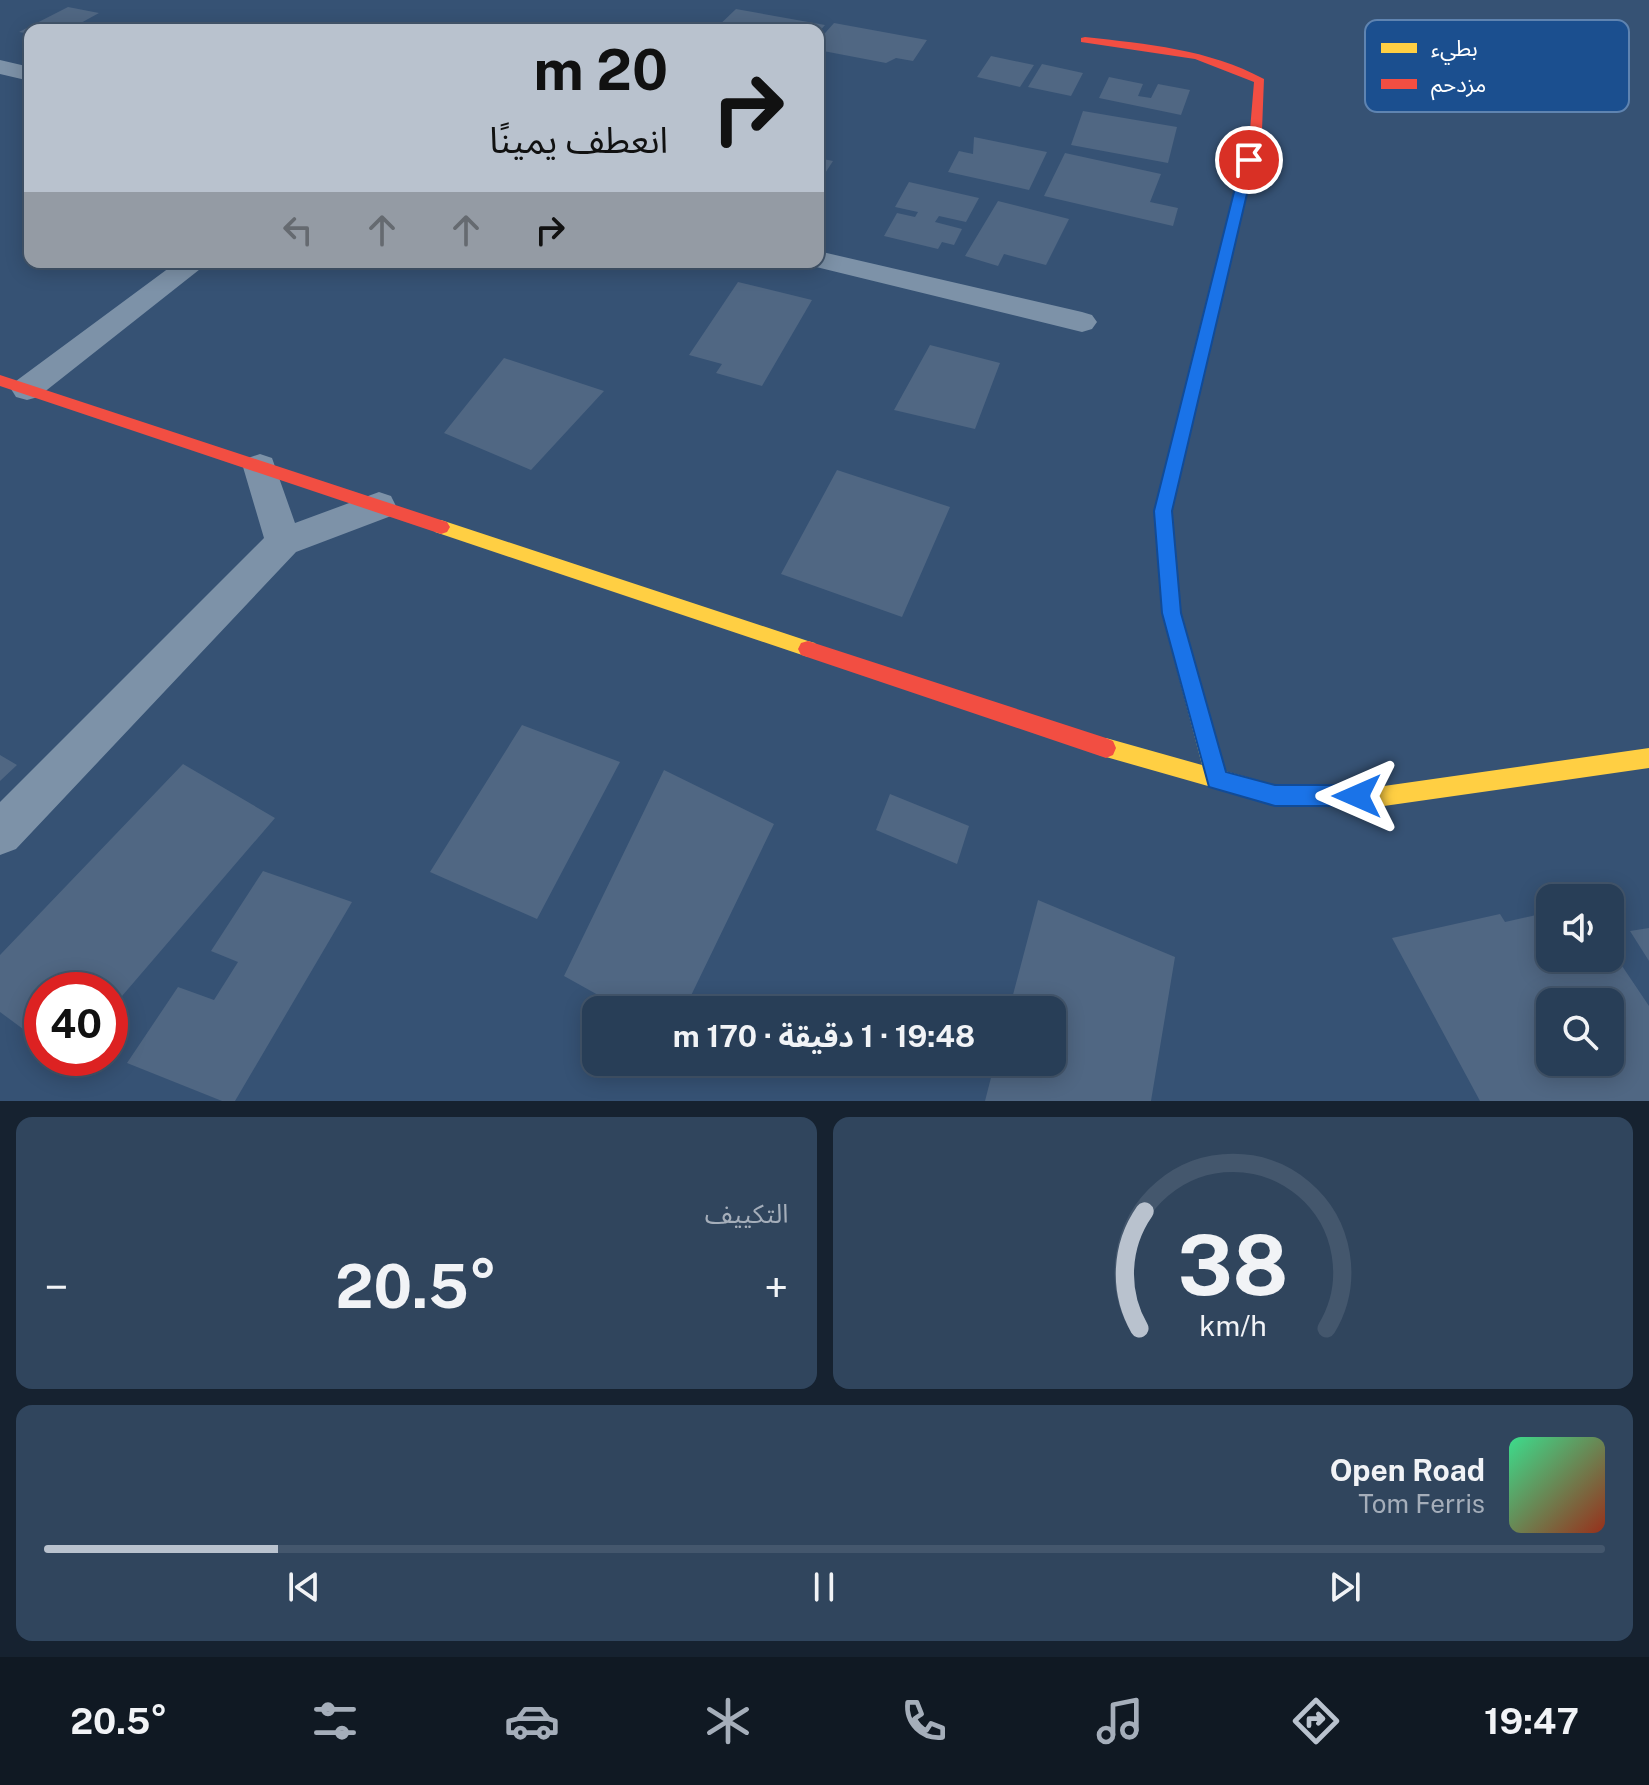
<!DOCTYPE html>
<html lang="ar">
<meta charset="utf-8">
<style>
:root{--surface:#283e57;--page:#30455d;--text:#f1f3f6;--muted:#a5aeba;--line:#44576d;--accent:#b9c2ce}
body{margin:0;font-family:"Public Sans","Noto Sans Arabic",sans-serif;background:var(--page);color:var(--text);direction:rtl;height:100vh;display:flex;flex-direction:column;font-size:30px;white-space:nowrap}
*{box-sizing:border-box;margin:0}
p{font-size:26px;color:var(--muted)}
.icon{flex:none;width:44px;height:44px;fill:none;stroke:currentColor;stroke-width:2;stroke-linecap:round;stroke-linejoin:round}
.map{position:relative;height:1101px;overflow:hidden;direction:ltr}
.side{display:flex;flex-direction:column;gap:16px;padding:16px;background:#162230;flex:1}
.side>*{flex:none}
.top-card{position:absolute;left:24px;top:24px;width:800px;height:244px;border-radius:16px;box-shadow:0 4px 20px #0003,0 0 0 2px var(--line);direction:rtl;background:#b9c2ce;color:#111;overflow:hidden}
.buttons{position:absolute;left:1536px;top:884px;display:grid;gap:16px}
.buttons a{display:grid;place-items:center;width:88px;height:88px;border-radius:16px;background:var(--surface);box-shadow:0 4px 20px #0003,0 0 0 2px var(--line);font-size:40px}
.speed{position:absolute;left:24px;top:972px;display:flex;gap:16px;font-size:40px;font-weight:700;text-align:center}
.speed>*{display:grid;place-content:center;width:104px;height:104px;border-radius:50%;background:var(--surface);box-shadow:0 4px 20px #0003,0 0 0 2px var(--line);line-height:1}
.speed .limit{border:12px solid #d22;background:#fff;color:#111}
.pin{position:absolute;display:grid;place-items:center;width:68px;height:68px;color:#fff;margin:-34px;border:4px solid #fff;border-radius:50%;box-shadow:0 2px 8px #0007}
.me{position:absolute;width:88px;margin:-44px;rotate:270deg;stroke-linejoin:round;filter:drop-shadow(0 0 6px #0008)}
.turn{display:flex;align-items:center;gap:28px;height:168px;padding:0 24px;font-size:36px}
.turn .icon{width:104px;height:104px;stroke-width:2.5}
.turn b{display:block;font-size:56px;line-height:68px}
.lanes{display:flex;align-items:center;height:76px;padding:0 24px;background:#0003;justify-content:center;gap:40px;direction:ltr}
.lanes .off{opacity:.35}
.big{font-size:60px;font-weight:700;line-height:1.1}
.side .tile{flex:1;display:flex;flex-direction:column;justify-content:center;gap:12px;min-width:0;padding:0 28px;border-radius:16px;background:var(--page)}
.side .dial{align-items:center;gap:0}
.dial svg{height:208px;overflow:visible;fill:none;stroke:var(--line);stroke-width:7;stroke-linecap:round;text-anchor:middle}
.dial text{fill:var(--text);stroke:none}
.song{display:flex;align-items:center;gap:24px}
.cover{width:96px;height:96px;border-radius:12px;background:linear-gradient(135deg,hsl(150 70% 55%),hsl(10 70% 35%))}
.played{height:8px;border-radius:4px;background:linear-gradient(90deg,var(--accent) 15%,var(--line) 15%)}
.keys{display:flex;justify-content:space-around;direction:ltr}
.heat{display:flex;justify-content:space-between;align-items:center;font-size:44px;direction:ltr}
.side .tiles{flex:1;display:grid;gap:16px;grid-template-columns:1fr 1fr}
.tile:last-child{grid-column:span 2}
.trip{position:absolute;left:582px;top:996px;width:484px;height:80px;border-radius:16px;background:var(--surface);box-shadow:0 4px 20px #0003,0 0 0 2px var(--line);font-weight:700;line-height:80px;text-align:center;direction:rtl}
.tab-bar{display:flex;height:128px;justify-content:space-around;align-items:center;background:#101923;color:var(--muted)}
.tab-bar .icon{width:56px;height:56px}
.tab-bar .selected{color:var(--accent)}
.tab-bar b{font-size:36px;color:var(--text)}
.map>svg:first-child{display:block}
.building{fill:#506783;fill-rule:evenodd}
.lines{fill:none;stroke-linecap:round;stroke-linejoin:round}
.street{fill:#7d92a8;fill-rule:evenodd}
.slow{fill:#ffcf43;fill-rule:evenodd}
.jam{fill:#f24e42;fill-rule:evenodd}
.route{fill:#1a73e8;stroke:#114b97;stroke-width:2}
.key{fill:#1b4f8f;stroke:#5f84b1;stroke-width:2}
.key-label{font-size:22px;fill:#fff}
</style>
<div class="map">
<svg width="1649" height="1101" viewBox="0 0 1649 1101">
<rect width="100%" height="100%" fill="#365274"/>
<!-- building -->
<path class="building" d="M68 7 99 13 68 30H30V34L19 32Z
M736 9 825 25 818 33V30H714Z
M834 23 927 40 913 61 896 58 886 63 818 50V41Z
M991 56 1034 65 1020 87 977 77Z
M1042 64 1083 73 1071 96 1028 87Z
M1109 77 1143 84 1138 96 1151 98 1158 84 1190 90 1181 115 1099 98Z
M1083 111 1177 127 1168 163 1071 145Z
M974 137 1047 152 1029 190 948 172 959 151 973 154Z
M1065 153 1161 174 1150 202 1178 208 1173 226 1044 196Z
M818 158 833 161 818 184Z
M909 182 979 198 966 222 939 216 935 222 962 229 954 245 942 242 938 249 884 236 897 213 915 217 918 212 895 207Z
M998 201 1069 219 1046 265 1004 254 998 266 965 256Z
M738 282 812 300 762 386 716 373 722 364 689 355Z
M930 345 1000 363 975 429 894 410Z
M504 358 604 391 531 470 444 433Z
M837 470 950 507 902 617 781 574Z
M522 725 620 762 537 919 430 872Z
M0 755 17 765 0 781Z
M183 764 275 818 110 1010V990H42V1043L0 1012V955Z
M664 770 774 824 684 1010H625L564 976Z
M890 794 969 826 957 864 876 830Z
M263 871 352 902 235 1101H222L127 1063 178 987 214 1000 238 962 211 951Z
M1038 900 1175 957 1151 1101H985L995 1062H1052V1010H1009Z
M1550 912V958H1610V948L1649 1006V1101H1480L1392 938 1500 914 1505 922ZM1550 1002H1610V1062H1550Z
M1649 928V961L1630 931Z"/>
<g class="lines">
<!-- street -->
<path class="street" d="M0 60 30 67V81L0 74Z
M818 251 1082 312 1092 315 1097 322 1092 329 1082 332 808 265 806 262H818Z
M177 262H209L38 397 27 400 16 397 11 389 16 381Z
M260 454 272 458 295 523 379 492 391 496 396 506 391 516 296 552 16 849 0 855V802L264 538 243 467 248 458Z"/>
<!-- slow -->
<path class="slow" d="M1246 169 1252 173 1172 511 1180 613 1225 771 1275 785 1384 786 1649 748V768L1384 806 1275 805 1099 755 1096 748 1099 741 1106 738 1202 765 1162 613 1154 511 1240 173Z
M441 520 808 641 815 643 818 649 815 655 808 657 435 532 432 527 435 522Z"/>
<!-- jam -->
<path class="jam" d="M1085 37C1147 44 1208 49 1264 79L1262 130 1250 176 1240 173 1250 130 1254 82 1195 59 1081 42V38Z
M0 375 447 522 450 527 447 532 441 534 0 386Z
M808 641 1106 738 1113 741 1116 748 1113 755 1106 758 801 655 798 649 801 643Z"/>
</g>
<!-- route -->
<path class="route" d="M1249 156 1255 160 1172 511 1181 613 1226 772 1275 785H1357L1364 788 1368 796 1364 803 1357 806H1275L1209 787 1162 613 1154 511 1242 160Z"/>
<!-- legend -->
<rect x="1365" y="20" width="264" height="92" rx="12" class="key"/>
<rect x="1381" y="43" width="36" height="10" fill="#ffcf43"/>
<rect x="1381" y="79" width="36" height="10" fill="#f24e42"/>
<g class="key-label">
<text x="1431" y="56">بطيء</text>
<text x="1431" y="92">مزدحم</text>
</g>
</svg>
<div class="buttons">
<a><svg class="icon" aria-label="sound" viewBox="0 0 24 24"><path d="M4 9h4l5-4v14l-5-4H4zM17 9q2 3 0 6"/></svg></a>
<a><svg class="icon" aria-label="search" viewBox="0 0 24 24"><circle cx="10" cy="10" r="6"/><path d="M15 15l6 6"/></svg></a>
</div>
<div class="speed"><div class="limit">40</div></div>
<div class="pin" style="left:1249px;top:160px;background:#d93025"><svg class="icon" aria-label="arrive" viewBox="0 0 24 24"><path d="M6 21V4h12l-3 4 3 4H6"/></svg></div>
<svg class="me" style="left:1357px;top:796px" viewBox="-20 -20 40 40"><path d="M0-17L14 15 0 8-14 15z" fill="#1a73e8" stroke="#fff" stroke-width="4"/></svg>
<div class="trip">19:48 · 1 دقيقة · 170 m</div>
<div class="top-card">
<div class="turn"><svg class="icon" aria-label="right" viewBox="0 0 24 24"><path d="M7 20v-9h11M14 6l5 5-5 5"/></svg><div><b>20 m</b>انعطف يمينًا</div></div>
<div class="lanes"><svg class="icon off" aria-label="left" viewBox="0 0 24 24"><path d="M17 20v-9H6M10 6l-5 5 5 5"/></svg><svg class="icon off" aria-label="ahead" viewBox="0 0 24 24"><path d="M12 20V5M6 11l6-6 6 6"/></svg><svg class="icon off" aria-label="ahead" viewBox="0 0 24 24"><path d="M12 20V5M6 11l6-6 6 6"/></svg><svg class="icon" aria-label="right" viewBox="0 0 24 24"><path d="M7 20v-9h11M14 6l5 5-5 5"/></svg></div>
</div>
</div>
<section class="side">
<div class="tiles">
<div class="tile dial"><svg viewBox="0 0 100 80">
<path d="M14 69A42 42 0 1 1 86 69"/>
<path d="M14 69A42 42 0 0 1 16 24" stroke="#b9c2ce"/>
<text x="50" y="56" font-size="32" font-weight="700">38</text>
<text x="50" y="72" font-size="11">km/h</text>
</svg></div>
<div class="tile"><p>التكييف</p>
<div class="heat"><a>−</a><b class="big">20.5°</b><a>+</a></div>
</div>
<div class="tile">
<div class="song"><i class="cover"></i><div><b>Open Road</b><p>Tom Ferris</p></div></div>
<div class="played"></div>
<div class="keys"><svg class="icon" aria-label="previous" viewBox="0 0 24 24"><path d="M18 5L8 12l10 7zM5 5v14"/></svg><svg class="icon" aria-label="pause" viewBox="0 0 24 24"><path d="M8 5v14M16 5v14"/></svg><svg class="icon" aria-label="next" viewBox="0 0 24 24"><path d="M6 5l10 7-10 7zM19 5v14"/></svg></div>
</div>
</div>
</section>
<nav class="tab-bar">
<b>19:47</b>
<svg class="icon selected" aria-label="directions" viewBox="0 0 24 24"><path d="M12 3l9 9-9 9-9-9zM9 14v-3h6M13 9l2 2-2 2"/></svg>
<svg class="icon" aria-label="music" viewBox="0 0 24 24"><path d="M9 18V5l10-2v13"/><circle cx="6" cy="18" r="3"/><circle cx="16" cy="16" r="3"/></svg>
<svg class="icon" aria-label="phone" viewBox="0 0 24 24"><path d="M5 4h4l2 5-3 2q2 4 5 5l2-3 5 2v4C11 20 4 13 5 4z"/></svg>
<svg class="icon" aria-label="climate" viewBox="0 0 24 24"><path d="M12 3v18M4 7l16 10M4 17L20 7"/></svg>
<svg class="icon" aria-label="car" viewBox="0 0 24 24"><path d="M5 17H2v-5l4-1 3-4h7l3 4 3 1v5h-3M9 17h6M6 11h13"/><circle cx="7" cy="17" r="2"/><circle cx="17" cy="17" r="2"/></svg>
<svg class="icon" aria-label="filters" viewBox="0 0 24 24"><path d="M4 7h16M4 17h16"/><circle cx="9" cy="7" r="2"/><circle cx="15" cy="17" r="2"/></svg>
<b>20.5°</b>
</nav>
